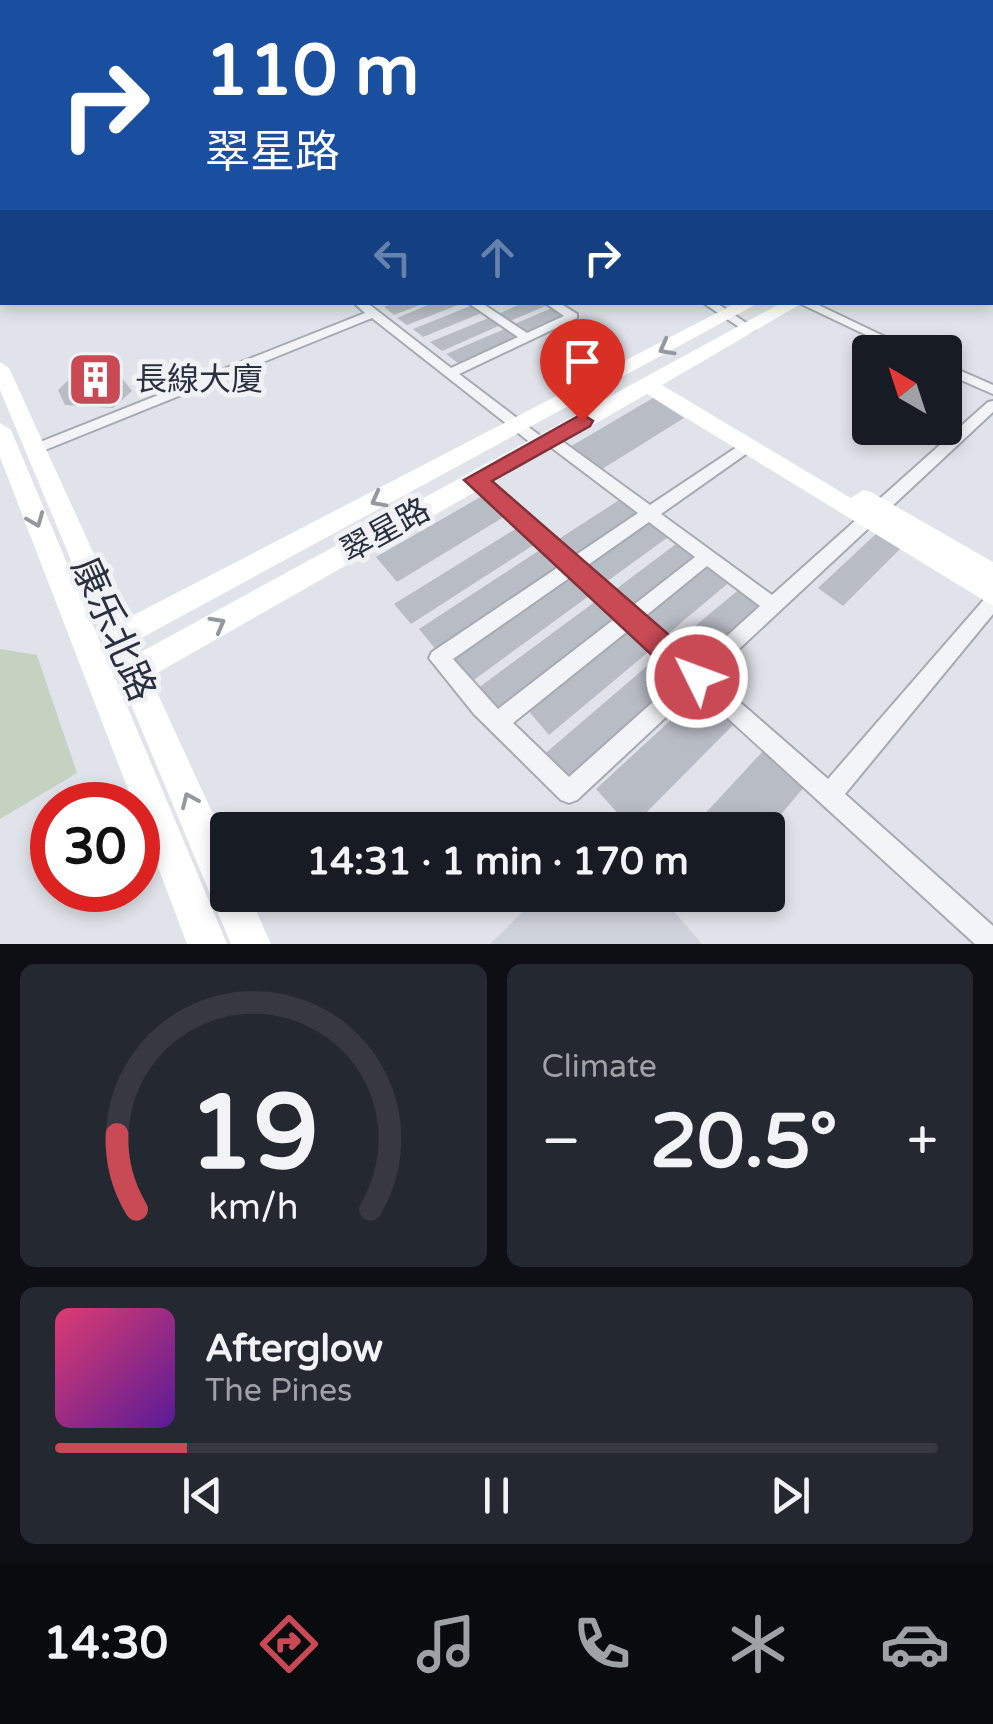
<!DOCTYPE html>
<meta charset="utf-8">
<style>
:root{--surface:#171b24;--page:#242831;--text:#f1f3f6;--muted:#9ea1a6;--line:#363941;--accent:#c94a55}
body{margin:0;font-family:"Varela Round","Noto Sans SC",sans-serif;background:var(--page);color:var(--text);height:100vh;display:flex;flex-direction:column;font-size:38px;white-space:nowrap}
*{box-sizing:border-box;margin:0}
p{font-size:32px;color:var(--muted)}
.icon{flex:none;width:55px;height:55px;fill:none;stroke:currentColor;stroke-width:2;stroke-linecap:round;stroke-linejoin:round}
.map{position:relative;height:944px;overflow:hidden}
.details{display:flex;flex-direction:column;gap:20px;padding:20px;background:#0d0f14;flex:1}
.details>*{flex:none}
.guide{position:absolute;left:0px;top:0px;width:995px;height:305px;box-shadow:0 5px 15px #0003;background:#1a4fa0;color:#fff;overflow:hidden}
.needle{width:65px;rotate:321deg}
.tools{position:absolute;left:852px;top:335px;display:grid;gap:20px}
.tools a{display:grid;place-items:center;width:110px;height:110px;border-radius:10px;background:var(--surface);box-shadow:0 5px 15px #0003;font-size:50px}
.speed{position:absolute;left:30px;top:782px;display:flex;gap:20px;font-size:50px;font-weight:700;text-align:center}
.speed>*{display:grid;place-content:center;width:130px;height:130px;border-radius:50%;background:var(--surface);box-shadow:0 5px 15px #0003;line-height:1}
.speed .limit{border:15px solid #d22;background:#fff;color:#111}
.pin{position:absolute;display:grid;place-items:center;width:85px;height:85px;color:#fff;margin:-102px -42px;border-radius:50% 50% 50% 0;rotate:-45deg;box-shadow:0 0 10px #0007}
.pin .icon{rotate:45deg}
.me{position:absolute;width:110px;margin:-55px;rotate:312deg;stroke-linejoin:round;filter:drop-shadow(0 0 8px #0008)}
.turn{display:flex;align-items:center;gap:35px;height:210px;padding:0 40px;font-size:45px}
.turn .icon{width:130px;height:130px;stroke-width:2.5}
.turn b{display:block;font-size:70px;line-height:85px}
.lanes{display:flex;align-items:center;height:95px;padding:0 40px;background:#0003;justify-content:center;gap:50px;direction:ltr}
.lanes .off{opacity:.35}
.big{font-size:75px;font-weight:700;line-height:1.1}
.details .widget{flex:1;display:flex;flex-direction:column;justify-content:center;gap:15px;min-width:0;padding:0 35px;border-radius:15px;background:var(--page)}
.details .dial{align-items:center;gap:0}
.dial svg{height:260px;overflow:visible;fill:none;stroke:var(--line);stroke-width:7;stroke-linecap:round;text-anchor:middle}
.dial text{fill:var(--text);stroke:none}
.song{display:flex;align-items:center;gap:30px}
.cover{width:120px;height:120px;border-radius:15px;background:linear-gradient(135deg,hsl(340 70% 55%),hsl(270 70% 35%))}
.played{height:10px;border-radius:5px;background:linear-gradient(90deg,var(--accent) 15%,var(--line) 15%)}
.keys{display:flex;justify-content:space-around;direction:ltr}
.heat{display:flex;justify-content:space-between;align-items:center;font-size:55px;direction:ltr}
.details .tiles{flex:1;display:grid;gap:20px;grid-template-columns:1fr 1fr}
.widget:last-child{grid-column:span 2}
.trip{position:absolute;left:210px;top:812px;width:575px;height:100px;border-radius:10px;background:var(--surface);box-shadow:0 5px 15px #0003;font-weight:700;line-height:100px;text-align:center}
.dock{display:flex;height:160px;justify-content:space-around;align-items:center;background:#090b0e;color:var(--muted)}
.dock .icon{width:70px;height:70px}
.dock .active{color:var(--accent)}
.dock b{font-size:45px;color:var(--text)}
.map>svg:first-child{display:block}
.built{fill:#ced2da}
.green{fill:#c5d2c2}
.building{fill:#b8bcc5}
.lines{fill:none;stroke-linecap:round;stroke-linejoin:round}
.street-casing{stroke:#a5aab3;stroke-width:4}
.street{fill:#f3f4f7;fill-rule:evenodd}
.secondary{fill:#fff;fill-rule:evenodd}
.oneway{stroke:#94989f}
.route{fill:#c94a55;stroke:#833037;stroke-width:2.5}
.labels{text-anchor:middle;stroke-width:10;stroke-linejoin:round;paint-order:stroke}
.poi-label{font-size:32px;fill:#29303f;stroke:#f0f2f6;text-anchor:start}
.street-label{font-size:32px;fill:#29303f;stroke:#f0f2f6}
.near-street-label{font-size:38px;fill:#29303f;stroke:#f0f2f6}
</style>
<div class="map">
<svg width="993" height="944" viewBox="0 0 993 944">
<rect width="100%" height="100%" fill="#e0e3e9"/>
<!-- built -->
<path class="built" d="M540 895H660L702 944H490Z"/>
<!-- green -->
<path class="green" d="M0 649 37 655 77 773 0 819Z"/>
<!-- building -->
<path class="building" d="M397 302H425V303L394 315 384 307Z
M435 302 463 303 407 325 397 318Z
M525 302 548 305 508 322 496 315Z
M473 305 484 312 423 337 413 329Z
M552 308 564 315 525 333 512 325Z
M491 317 503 324 442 351 430 342Z
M507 328 519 336 458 363 446 354Z
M100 359 120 361 114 368 132 391 113 408 65 405 58 390 85 364Z
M653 398 684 418 599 471 568 448Z
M484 495 507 515 397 582 376 557Z
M624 497 643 512 573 559 554 542Z
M650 519 671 535 602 585 581 566Z
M517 528 535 544 411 624 394 604Z
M878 532 902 547 843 606 818 588Z
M680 541 701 557 633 611 612 592Z
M543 548 562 566 437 651 419 629Z
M709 563 732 580 664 637 641 618Z
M573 575 593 593 467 685 447 662Z
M742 587 768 607 697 669 671 646Z
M600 598 622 618 495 716 474 691Z
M628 627 652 649 549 735 526 708Z
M660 655 687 679 568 787 541 757Z
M699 694 733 725 631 828 596 789Z
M763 751 804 787 768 830H690Z"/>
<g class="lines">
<defs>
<path id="street" d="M992 265H993V272H992Z
M353 302H366L451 368 518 337 467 302H480L527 333 564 316 544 302H558L577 314V318L459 374 543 438 550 434 555 436 650 505 743 443H753L755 446 753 449 661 514 772 595 988 402 993 401V412L710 676 828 779 987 596 993 593V614L845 794 993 926V944H975L696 689 577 800 569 803 561 800 474 714 429 658 432 652 560 566 471 484 468 480 471 476H481L573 557 638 513 548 445 541 449 536 447 372 318 40 452H30L28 449 30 446 365 313ZM649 522 695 557 631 607 585 567ZM707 566 760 606 696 664 643 618ZM572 576 617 617 498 709 453 659ZM630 629 682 676 569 777 513 723Z
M702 302H715L755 329 749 332 745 331Z
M797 302H812L917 352H902Z
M945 364 993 385V394L945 373Z"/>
</defs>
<!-- street casing -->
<use href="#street" class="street-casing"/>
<!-- street -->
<use href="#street" class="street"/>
<!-- secondary -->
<path class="secondary" d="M992 171H993V179H992Z
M992 189H993V197H992Z
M2 203V211L0 212V204Z
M738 302H760L134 642 139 653 783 302H804L662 385 851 498 863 490 871 492 993 562V606L647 394 150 677 228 847V895H249L271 944H231L0 390V362L9 368 124 620Z
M0 423 11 430 227 944H187L138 814V805H134L0 457Z"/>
</g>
<!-- one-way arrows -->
<defs><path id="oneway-chevron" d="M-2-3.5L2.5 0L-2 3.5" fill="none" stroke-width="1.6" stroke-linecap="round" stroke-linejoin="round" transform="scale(2.5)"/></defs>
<g class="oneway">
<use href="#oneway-chevron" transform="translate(666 348) rotate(152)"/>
<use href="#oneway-chevron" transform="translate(378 500) rotate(152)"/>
<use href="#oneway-chevron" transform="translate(36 520) rotate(68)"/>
<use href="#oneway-chevron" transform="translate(218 624) rotate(-29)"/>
<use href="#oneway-chevron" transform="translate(189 800) rotate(-114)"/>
</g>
<!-- sky -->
<linearGradient id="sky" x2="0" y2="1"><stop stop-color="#89b2db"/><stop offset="0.53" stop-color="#f1f2f5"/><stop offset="1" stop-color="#f1f2f5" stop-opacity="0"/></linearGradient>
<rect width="993" height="281" fill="url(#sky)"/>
<!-- route -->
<path class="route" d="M582 414 593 421 590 426 492 481 707 668 712 677 707 687 697 691 686 687 464 480Z"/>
<!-- icons -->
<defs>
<symbol id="building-square" viewBox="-11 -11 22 22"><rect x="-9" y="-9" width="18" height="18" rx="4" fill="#c94a55" stroke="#f0f2f6"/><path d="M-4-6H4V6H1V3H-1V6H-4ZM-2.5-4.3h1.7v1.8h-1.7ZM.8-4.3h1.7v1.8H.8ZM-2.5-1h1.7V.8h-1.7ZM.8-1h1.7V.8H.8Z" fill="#fff"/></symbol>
</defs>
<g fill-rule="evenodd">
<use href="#building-square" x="64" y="348" width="63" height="63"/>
</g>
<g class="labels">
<!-- poi labels -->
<g class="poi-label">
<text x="135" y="390">長線大廈</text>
</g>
<!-- street labels -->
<g class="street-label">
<text transform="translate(385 530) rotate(-29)" y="11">翠星路</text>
</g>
<!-- near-street labels -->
<g class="near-street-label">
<text transform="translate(114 629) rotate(66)" y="13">康乐北路</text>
</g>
</g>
</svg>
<div class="tools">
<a><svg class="needle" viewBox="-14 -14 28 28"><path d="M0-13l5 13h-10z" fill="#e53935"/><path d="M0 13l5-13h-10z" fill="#9ea1a6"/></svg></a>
</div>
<div class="speed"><div class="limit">30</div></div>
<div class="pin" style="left:582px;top:421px;background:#d93025"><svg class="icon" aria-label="arrive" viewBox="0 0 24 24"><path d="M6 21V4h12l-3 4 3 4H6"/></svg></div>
<svg class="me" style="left:697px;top:677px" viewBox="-20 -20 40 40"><circle r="17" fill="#c94a55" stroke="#fff" stroke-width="3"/><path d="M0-11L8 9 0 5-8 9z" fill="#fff"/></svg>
<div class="trip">14:31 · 1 min · 170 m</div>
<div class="guide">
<div class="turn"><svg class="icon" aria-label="right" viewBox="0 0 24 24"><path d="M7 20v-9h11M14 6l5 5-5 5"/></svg><div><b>110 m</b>翠星路</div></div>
<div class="lanes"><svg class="icon off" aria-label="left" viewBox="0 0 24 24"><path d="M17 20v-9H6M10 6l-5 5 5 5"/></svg><svg class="icon off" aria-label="ahead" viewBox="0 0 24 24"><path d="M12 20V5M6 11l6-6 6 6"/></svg><svg class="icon" aria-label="right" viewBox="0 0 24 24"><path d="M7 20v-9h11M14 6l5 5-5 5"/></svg></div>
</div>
</div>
<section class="details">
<div class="tiles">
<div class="widget dial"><svg viewBox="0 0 100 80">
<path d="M14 69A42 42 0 1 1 86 69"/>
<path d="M14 69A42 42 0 0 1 8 46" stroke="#c94a55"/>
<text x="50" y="56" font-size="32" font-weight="700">19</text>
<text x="50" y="72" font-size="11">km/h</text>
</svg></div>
<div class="widget"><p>Climate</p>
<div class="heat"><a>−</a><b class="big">20.5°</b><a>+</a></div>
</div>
<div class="widget">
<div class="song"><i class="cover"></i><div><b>Afterglow</b><p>The Pines</p></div></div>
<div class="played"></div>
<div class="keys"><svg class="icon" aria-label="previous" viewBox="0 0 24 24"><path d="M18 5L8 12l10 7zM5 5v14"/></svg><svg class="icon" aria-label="pause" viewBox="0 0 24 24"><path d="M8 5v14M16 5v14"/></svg><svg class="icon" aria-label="next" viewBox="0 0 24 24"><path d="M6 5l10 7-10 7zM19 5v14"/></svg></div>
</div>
</div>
</section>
<nav class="dock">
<b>14:30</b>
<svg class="icon active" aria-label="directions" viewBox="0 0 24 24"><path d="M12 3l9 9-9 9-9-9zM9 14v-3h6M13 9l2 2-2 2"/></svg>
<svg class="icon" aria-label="music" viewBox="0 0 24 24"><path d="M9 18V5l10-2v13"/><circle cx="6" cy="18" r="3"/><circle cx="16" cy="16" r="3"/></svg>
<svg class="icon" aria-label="phone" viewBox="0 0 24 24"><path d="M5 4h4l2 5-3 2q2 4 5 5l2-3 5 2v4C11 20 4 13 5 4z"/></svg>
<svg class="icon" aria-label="climate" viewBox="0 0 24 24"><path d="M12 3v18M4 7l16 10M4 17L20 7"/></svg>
<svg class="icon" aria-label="car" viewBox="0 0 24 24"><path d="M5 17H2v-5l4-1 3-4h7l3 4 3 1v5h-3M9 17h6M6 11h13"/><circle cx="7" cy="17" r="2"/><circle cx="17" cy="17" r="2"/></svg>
</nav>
